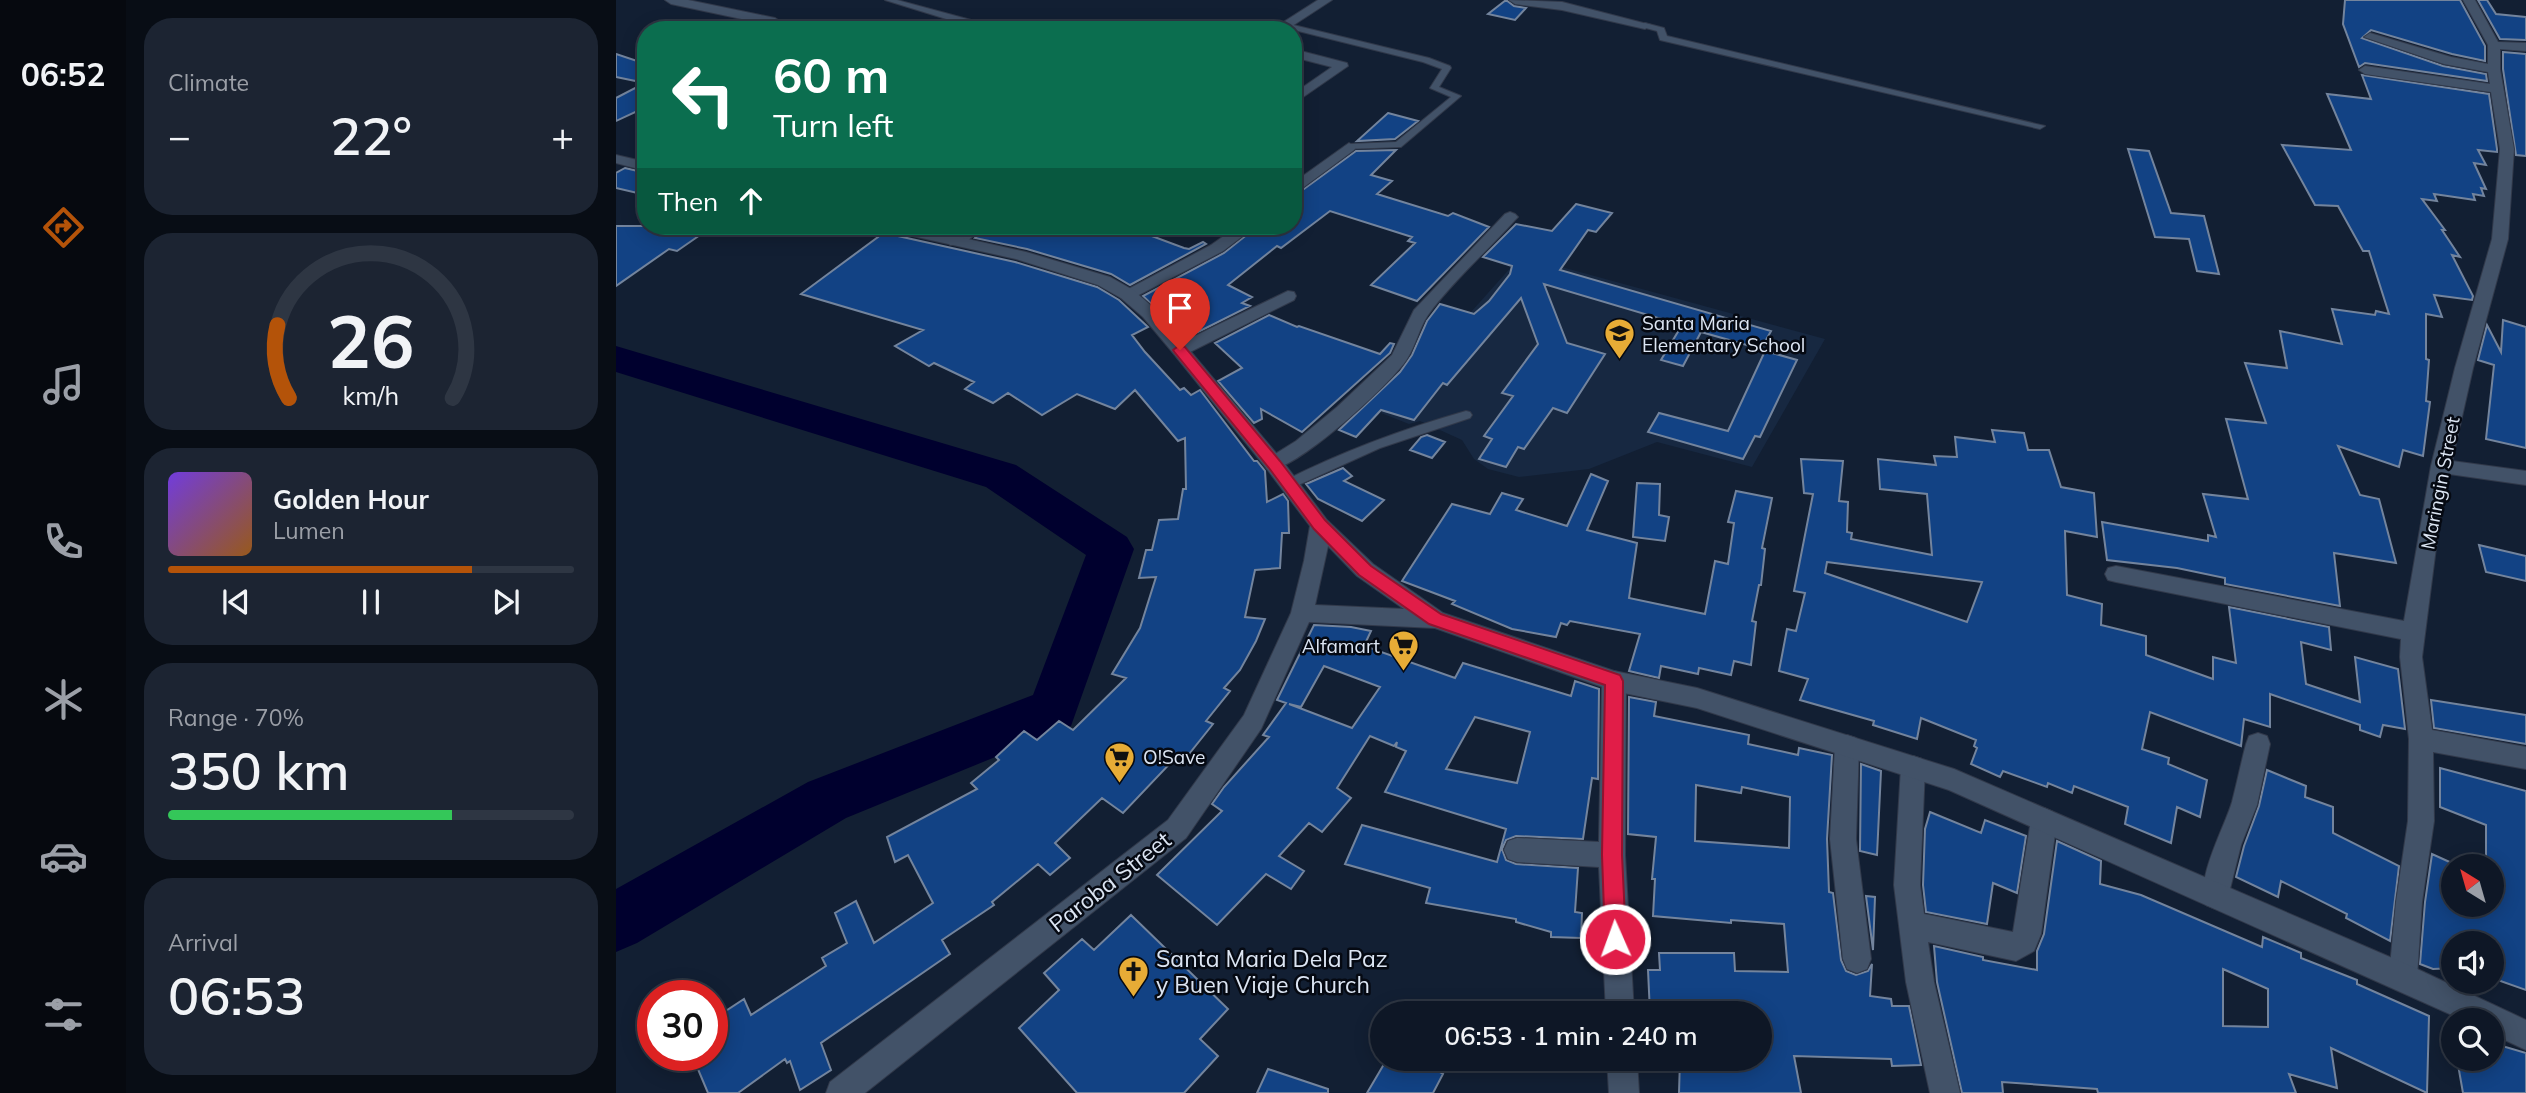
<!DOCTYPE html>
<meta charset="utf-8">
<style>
:root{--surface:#0e1726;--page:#1c2432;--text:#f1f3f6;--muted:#9b9fa7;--line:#2e3643;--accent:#b45309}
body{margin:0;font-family:Mulish,sans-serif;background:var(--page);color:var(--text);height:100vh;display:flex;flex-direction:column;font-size:26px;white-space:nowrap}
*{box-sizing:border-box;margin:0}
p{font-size:23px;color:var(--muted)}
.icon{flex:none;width:38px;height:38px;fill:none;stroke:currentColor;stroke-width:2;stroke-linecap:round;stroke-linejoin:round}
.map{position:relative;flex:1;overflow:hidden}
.sheet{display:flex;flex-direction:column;gap:18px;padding:18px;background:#080d15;width:490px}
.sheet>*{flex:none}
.hud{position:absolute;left:21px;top:21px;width:665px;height:214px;border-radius:28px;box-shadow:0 4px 18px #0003,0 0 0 2px var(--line);background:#0b6e4f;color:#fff;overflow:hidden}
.needle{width:46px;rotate:323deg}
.buttons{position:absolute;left:1825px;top:854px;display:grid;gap:14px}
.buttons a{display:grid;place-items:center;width:63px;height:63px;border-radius:50%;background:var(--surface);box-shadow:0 4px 18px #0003,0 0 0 2px var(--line);font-size:35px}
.speed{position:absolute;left:21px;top:980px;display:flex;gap:14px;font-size:35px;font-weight:700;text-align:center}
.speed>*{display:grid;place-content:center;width:91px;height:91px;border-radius:50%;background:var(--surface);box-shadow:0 4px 18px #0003,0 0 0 2px var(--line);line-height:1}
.speed .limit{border:10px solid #d22;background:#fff;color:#111}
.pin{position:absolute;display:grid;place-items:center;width:60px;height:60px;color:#fff;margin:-72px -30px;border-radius:50% 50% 50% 0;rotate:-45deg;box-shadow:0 0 7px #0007}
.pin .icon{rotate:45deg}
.me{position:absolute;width:77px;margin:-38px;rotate:358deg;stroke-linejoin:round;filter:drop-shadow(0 0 5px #0008)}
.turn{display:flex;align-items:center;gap:24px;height:147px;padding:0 21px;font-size:32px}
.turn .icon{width:91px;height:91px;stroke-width:2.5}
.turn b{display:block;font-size:49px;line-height:60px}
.then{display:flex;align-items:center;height:66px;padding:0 21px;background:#0003;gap:14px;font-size:26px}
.big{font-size:52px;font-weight:600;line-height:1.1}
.sheet .card{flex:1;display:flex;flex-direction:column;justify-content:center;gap:10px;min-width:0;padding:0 24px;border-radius:28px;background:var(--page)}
.sheet .dial{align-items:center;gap:0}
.dial svg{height:182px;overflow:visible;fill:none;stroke:var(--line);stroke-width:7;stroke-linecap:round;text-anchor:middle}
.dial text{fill:var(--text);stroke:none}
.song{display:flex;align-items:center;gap:21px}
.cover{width:84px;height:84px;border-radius:10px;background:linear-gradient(135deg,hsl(260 70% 55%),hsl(30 70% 35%))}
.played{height:7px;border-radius:4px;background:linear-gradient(90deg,var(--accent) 75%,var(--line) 75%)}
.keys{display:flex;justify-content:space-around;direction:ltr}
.heat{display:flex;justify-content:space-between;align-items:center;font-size:38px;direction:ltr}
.charge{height:10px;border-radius:5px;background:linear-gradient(90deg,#34c759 70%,var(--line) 0)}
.trip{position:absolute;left:754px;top:1001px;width:402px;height:70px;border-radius:35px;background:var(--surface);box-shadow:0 4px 18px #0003,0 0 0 2px var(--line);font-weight:600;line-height:70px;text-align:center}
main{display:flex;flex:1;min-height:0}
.tabs{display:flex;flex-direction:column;width:126px;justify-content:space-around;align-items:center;background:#06090f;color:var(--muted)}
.tabs .icon{width:49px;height:49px}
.tabs .on{color:var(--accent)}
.tabs b{font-size:32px;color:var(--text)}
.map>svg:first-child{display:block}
.built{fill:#172841}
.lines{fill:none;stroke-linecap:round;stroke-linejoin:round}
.river{fill:#00002e;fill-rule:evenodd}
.building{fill:#124284;stroke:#73849d;stroke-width:2;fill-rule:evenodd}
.lane-casing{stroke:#31394a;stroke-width:2}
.street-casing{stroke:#31394a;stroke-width:2}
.secondary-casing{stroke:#31394a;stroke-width:2}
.lane{fill:#425268;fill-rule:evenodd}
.street{fill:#425268;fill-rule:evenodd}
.secondary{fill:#425268;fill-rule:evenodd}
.route{fill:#e11d48;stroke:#92132f;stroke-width:2}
.labels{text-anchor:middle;stroke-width:5;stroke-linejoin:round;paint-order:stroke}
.poi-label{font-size:19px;fill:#dce5f3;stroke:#050912;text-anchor:start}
.street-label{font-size:19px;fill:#dce5f3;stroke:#050912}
.near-street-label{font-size:23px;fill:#dce5f3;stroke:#050912}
.near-poi-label{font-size:23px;fill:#dce5f3;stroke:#050912;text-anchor:start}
</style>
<main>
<nav class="tabs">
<b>06:52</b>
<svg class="icon on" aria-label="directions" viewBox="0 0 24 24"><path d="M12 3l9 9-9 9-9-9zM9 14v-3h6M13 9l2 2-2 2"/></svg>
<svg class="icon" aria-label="music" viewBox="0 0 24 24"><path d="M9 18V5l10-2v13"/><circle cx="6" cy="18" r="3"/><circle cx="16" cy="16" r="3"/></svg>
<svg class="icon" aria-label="phone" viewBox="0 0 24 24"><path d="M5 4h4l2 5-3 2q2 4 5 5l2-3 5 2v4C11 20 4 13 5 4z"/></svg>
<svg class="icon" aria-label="climate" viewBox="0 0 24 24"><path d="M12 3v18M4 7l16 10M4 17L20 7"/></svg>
<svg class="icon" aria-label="car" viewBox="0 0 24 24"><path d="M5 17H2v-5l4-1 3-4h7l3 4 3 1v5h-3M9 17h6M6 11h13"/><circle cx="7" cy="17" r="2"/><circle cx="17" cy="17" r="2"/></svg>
<svg class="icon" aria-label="filters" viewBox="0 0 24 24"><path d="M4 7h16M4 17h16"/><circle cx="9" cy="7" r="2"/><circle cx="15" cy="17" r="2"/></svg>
</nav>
<section class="sheet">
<div class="card"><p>Climate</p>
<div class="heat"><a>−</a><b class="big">22°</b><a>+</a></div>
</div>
<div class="card dial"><svg viewBox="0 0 100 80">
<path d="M14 69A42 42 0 1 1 86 69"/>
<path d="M14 69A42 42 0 0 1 9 37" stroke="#b45309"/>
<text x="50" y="56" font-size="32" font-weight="700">26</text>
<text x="50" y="72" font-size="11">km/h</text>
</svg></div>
<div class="card">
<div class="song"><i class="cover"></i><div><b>Golden Hour</b><p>Lumen</p></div></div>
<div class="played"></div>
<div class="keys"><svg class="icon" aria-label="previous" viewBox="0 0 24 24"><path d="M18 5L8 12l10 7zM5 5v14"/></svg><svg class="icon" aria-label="pause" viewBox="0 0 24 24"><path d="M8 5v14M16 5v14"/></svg><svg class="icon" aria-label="next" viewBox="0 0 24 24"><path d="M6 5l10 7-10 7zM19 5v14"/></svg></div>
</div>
<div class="card"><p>Range · 70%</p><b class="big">350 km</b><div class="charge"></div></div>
<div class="card"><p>Arrival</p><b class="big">06:53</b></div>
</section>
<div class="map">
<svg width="1910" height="1093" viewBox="0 0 1910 1093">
<rect width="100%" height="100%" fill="#121f33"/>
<!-- built -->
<path class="built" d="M905 256 1209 339 1136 467 1041 442 973 469 903 477 872 469 858 459 846 440 804 421 793 424 765 413Z"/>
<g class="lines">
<!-- river -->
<path class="river" d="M0 346 400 465 511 537 518 549 455 726 230 818 21 943 0 952V889L192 782 417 695 470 555 370 487 0 372Z"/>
</g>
<!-- building -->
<path class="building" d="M890 0 898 6 910 8 899 20 872 14Z
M1729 0H1844L1869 46V61L1836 54 1755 30 1746 38 1827 66 1870 74 1871 81 1749 63 1743 67 1727 24Z
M1862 0H1871L1880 14 1910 17V40L1884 39Z
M1887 52 1910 54V156L1900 155 1887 69Z
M0 54 30 64V107L0 121V98L29 83 0 77Z
M1746 75 1873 94 1881 149V152L1862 150 1870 165 1858 163 1870 189 1865 188 1868 196 1857 194 1859 200 1818 194 1821 201 1806 199 1829 230H1826L1844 257 1836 255 1857 296 1856 300 1818 295 1826 317 1810 314V359L1813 360 1810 401 1814 402 1807 456 1787 450 1783 467 1722 446 1744 495 1763 499 1780 563 1718 553 1724 606 1609 584V578L1561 568 1491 560 1486 522 1592 541V535L1600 537 1587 494 1632 499 1610 419 1650 423 1629 363 1671 368 1664 331 1726 344 1716 309 1759 315 1760 311 1773 314 1753 251H1747L1722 206 1699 205 1666 145 1735 150 1711 94 1755 99Z
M772 113 802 121 779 139 741 141Z
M1512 149 1533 151 1555 213 1588 216 1603 274 1581 271 1573 239 1539 237Z
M780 150 755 175 776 181 761 194 832 216 837 213 873 227 801 301 755 285 799 243 792 241 796 237 714 211 665 248 661 246 612 285 636 297 626 303 634 306 576 335 554 316 550 318 527 296 608 253 642 226H677V197L740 151Z
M9 168 30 173V195L0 188V173Z
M960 204 996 213 980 232 972 230 944 270 1155 331 1145 349 1085 332 1067 366 1045 360 1066 325 928 284 951 343 989 354 951 413 937 408 908 449 902 447 890 467 863 459 876 439 868 436 897 396 886 393 922 344 905 298 831 385 827 383 798 420 765 410 740 437 723 430 784 372 796 355 811 321 824 304 858 314 873 301 894 274 896 266 867 257 900 224 936 231Z
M0 226H97L61 251 53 249 0 286Z
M254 226H264L273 234 399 262 481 287 503 300 532 327 516 335 529 352 564 390 568 388 575 395 584 390 638 461H641L649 471 651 502 667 494 672 501 673 533H666L664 568 639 570 629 617 649 619 640 641 624 670 608 688 614 691 590 721 597 724 569 759 562 755 507 813 486 798 439 843 454 858 434 875 422 864 376 902 378 905 326 940 334 954 205 1043 215 1070 184 1090 174 1061 171 1063 169 1059 122 1093H92L76 1055H96V1020L128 999 135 1015 210 966 206 958 231 943 219 913 240 901 258 943 317 903 292 855 279 862 271 837 361 789 355 783 383 760 380 757 408 731 421 740 443 721 457 730 510 678 496 674 524 628 540 577 523 578 530 550H536L543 520 562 519 567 489H570L569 438 562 441 519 390 499 409 461 394 426 415 392 393 377 403 349 389 358 382 318 363 313 366 279 346 307 330 185 294 262 237Z
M372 226H509L568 248 573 249 587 242 590 244 514 285 495 274 411 249 359 238Z
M653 315 681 327 683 326 764 354 774 343 778 344 774 353 686 432 645 409 646 419 638 423 602 381 626 368 599 343Z
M1887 320 1910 327V448L1870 439 1878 365 1862 360 1871 325 1885 352Z
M1149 351 1181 360 1144 437 1139 436 1127 459 1032 432 1043 413 1112 431Z
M1376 430 1408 433 1412 450H1433L1445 487 1478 493 1481 537 1449 531 1451 595 1486 604 1485 625 1530 636V655L1597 679V657L1620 663 1613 607 1713 627 1715 650 1685 642 1690 684 1744 702 1739 657 1782 669 1789 729 1767 725 1764 737 1744 730V725L1654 694V727L1628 719 1625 746 1534 712 1526 749 1553 758 1552 764 1591 780 1584 817 1561 807 1555 843 1509 824 1512 807 1458 786 1456 793 1432 783 1431 787 1387 771 1384 777 1355 764 1361 748 1358 746 1360 740 1305 718 1301 739 1257 725 1258 721 1184 700 1192 679 1163 671 1171 629 1180 631 1189 593 1178 591 1197 494 1188 493 1185 459 1227 461 1223 501 1232 502 1231 532 1236 533 1235 539 1316 555 1311 494 1264 489 1262 459 1320 465 1318 456 1341 457 1339 437 1379 442ZM1211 562 1366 582 1351 622 1209 573Z
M811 435 829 442 816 458 794 450 805 437Z
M727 468 736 476 728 481 768 500 746 521 702 499 690 484Z
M975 474 992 481 971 530 1021 543 1013 598 1089 614 1099 561 1112 564 1118 523 1112 522 1120 491 1156 498 1146 548 1149 549 1145 585H1143L1136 621 1140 622 1135 665 1118 661 1115 675 1083 668 1082 674 1045 666 1043 678 1013 671 1024 634 954 621 951 625 945 623 940 637 896 629 836 604 839 601 786 581 836 504 874 514 886 493 907 499 900 510 951 526Z
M1021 483 1044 484 1043 515 1053 517 1049 541 1017 537Z
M1863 545 1910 556V581L1870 572Z
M698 625 735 627 755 631 748 646 839 678 847 663 955 696 959 681 983 689 982 779 976 778 967 839 900 836 890 840 886 849 890 860 900 864 962 868 959 912 966 913 965 938 935 937V932L900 922V919L810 903 814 888 729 864 746 825 881 862 890 829 769 792 790 751 780 747 781 742 778 746 754 736 721 788 735 798 706 832 693 823 663 856 688 871 675 889 650 874 601 925 541 875 606 811 596 804 608 787 653 737 647 735 670 703 661 700ZM708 666 764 687 736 728 673 704 685 707ZM859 717 914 732 901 783 830 769Z
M1013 697 1040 702 1038 716 1133 735 1132 744 1182 755 1183 748 1216 755 1211 839 1213 892 1217 893 1225 960 1230 971 1240 975 1252 971 1256 964 1254 996 1275 999 1276 1006H1293L1305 1065 1276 1066 1275 1059 1178 1056 1185 1093H1063L1064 1059H1144V1013H1034L1032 970H1044L1043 953H1118L1119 971 1172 972 1168 924 1115 920V923L1037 916 1039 879H1036L1040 837 1012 834ZM1080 785 1125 793 1126 787 1174 797 1173 848 1079 841Z
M1815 700 1910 715V744L1818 728Z
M1245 764 1265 771 1261 855 1244 851Z
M1824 768 1910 791V990L1876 978V943H1838V968L1817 969 1804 964 1809 902 1816 854 1838 864V905H1876V866H1870V825L1824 807Z
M1651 770 1690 786 1689 797 1717 807V833L1783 866 1774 941 1730 918 1731 914 1665 881 1662 897 1620 877 1628 846 1643 806Z
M1314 812 1365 833 1369 820 1410 836 1401 893 1377 883 1371 924 1310 912 1307 885 1309 829Z
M1441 841 1485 861 1484 884 1525 895 1646 947 1647 937 1685 953V958L1741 980V984L1813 1016 1811 1093 1715 1048 1721 1088 1673 1074 1680 1093H1482L1481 1089 1386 1082 1387 1093H1346L1321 982 1318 946 1367 957V960L1421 970V951L1428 934ZM1607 969 1652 989V1027L1607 1026Z
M1250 896 1259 897 1257 950Z
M515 915 612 1009 584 1039 602 1056 568 1093H461L403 1028 443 990 428 973 466 939 478 950Z
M1876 1043 1910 1053V1093H1847L1841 1059H1876Z
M771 1059H801L827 1074 817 1093H751Z
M652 1069 712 1089V1093H641Z"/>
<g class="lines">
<defs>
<path id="lane" d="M269 0H281L392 30H375L340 22Z
M669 23 813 58 834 66 835 68 823 87 845 96 785 147 730 149 728 147 733 144 780 142 835 97 814 88 826 69 807 62 666 27V23Z
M1029 23 1048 28 1051 36 1429 126 1424 129 1044 40 1041 31 1026 27 1025 25Z
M850 411 854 412 856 415 854 418 764 448 678 487 673 489 666 484 668 481C727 451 787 429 850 411Z"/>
<path id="street" d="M49 0H72L159 18 165 22 159 26 55 4Z
M702 0H716L670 30H655Z
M893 0 946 2 1035 25 1029 29 946 10 899 4Z
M1847 0H1859L1882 42 1910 43V51L1884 49V69L1898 149 1892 239 1857 368 1836 461 1910 471V485L1833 474 1823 524 1806 657 1816 730 1910 747V769L1817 752 1818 821 1806 902 1801 977 1797 987 1787 991 1777 987 1773 977 1780 902 1792 821 1793 739 1784 657 1785 639 1500 582 1492 580 1489 574 1492 568 1500 566 1788 621 1815 466 1839 368 1876 239 1884 149 1875 92 1749 74 1743 70 1749 66 1874 84 1872 72 1828 64 1748 37 1754 33 1835 57 1872 64V45Z
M677 49 731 63 732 66 677 104V94L716 67 677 57Z
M733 143 740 147 738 150 677 195V183Z
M894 212 899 214 902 217 899 220C873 249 834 284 812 315 803 328 800 345 791 359 777 382 675 476 651 469L648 464 651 459 680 441 721 407 776 355 798 310 889 214Z
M352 226H370L346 245H334L332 242Z
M622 226H640L607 251 517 298H505L503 294 595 245Z
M672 291 678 292 680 296 678 300 570 354 564 356 555 350 558 346Z
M998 671 1006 674 1010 681 1009 855 1018 1013H990L983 867 901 862 892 859 888 850 892 841 901 838 983 842 986 681 990 674Z
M1642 733 1651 736 1654 744 1641 805 1625 845 1610 905 1600 909 1590 905C1579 879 1608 829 1616 802 1621 783 1625 763 1630 744L1633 736Z
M1231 735 1240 738 1243 746 1240 839 1255 959 1251 969 1241 973 1231 969 1227 959 1214 839 1219 746 1222 738Z
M1297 756 1306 759 1309 767 1304 885 1308 914 1397 932 1415 820 1419 812 1428 808 1437 812 1441 820 1425 934 1418 951 1400 961 1312 942 1318 982 1344 1093H1314L1290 982 1278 885 1285 767 1288 759Z
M991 1059H1021L1023 1093H993Z"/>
<path id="secondary" d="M0 155 30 162V171L0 163Z
M266 226H294L410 252 494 277 517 290 539 309 570 346 665 459 711 520 757 564 827 613 998 671 1081 688 1338 769 1797 967 1910 1020V1050L1876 1034V1020H1847L1333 790 1081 708 998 691 819 628 693 622 645 729 570 838 249 1093H210L214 1082 552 820 628 715 675 613 688 561 694 526 651 469 558 354 527 317 505 298 482 285 400 259 274 231ZM712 546 741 576 788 609 699 605Z"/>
</defs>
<!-- lane casing -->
<use href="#lane" class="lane-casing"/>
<!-- street casing -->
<use href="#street" class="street-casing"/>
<!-- secondary casing -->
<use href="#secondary" class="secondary-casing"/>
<!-- lane -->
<use href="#lane" class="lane"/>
<!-- street -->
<use href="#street" class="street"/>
<!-- secondary -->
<use href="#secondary" class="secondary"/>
</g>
<!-- route -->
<path class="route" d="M564 345 569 347 664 461 709 520 755 566 825 614 1004 675 1007 681 1006 855 1010 939 1007 946 999 949 992 946 989 939 986 855 989 685 813 624 743 575 698 529 653 468 559 353 557 350Z"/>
<!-- icons -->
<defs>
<symbol id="school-pin" viewBox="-11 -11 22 30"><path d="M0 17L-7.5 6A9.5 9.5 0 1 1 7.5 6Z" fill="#e7ac36" stroke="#050912"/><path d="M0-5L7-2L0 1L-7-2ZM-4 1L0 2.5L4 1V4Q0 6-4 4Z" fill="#111"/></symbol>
<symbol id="supermarket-pin" viewBox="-11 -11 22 30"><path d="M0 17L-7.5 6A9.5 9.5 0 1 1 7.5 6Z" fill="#e7ac36" stroke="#050912"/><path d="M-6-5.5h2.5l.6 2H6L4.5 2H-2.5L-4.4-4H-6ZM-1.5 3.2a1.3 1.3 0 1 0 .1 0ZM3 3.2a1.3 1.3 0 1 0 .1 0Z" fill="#111"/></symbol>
<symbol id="church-pin" viewBox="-11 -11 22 30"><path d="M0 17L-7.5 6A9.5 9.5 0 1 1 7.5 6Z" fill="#e7ac36" stroke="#050912"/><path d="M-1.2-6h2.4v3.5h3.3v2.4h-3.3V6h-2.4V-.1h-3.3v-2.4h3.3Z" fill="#111"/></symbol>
</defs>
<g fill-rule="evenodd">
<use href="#school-pin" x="986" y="316" width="35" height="47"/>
<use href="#supermarket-pin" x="770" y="628" width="35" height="47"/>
<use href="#supermarket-pin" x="486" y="740" width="35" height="47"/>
<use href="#church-pin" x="500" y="954" width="35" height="47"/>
</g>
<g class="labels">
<!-- poi labels -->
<g class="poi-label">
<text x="1026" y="330">Santa Maria<tspan x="1026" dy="22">Elementary School</tspan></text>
<text x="764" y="653" text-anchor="end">Alfamart</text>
<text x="527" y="764">O!Save</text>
</g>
<!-- street labels -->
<g class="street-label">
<text transform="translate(1824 483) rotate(-79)" y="7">Maringin Street</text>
</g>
<!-- near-street labels -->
<g class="near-street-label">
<text transform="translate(494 882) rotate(-38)" y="8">Paroba Street</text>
</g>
<!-- near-poi labels -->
<g class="near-poi-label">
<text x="540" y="967">Santa Maria Dela Paz<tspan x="540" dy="26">y Buen Viaje Church</tspan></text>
</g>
</g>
</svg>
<div class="buttons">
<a><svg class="needle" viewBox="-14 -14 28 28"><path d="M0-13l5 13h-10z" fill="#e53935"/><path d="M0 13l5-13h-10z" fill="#9b9fa7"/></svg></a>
<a><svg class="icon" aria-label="sound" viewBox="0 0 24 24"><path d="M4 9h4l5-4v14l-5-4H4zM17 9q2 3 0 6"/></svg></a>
<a><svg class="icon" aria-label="search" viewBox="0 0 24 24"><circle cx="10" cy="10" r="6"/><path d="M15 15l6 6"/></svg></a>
</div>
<div class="speed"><div class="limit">30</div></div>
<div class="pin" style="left:564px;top:350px;background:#d93025"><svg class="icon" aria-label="arrive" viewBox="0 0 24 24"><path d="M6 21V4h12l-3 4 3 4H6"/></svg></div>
<svg class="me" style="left:999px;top:939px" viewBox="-20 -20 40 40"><circle r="17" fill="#e11d48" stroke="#fff" stroke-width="3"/><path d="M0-11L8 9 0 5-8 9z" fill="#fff"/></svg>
<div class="trip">06:53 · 1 min · 240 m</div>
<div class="hud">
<div class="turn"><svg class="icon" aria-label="left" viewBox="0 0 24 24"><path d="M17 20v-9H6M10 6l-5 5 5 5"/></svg><div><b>60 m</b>Turn left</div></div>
<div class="then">Then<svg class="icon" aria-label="ahead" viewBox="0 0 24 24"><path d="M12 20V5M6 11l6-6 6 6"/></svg></div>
</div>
</div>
</main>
